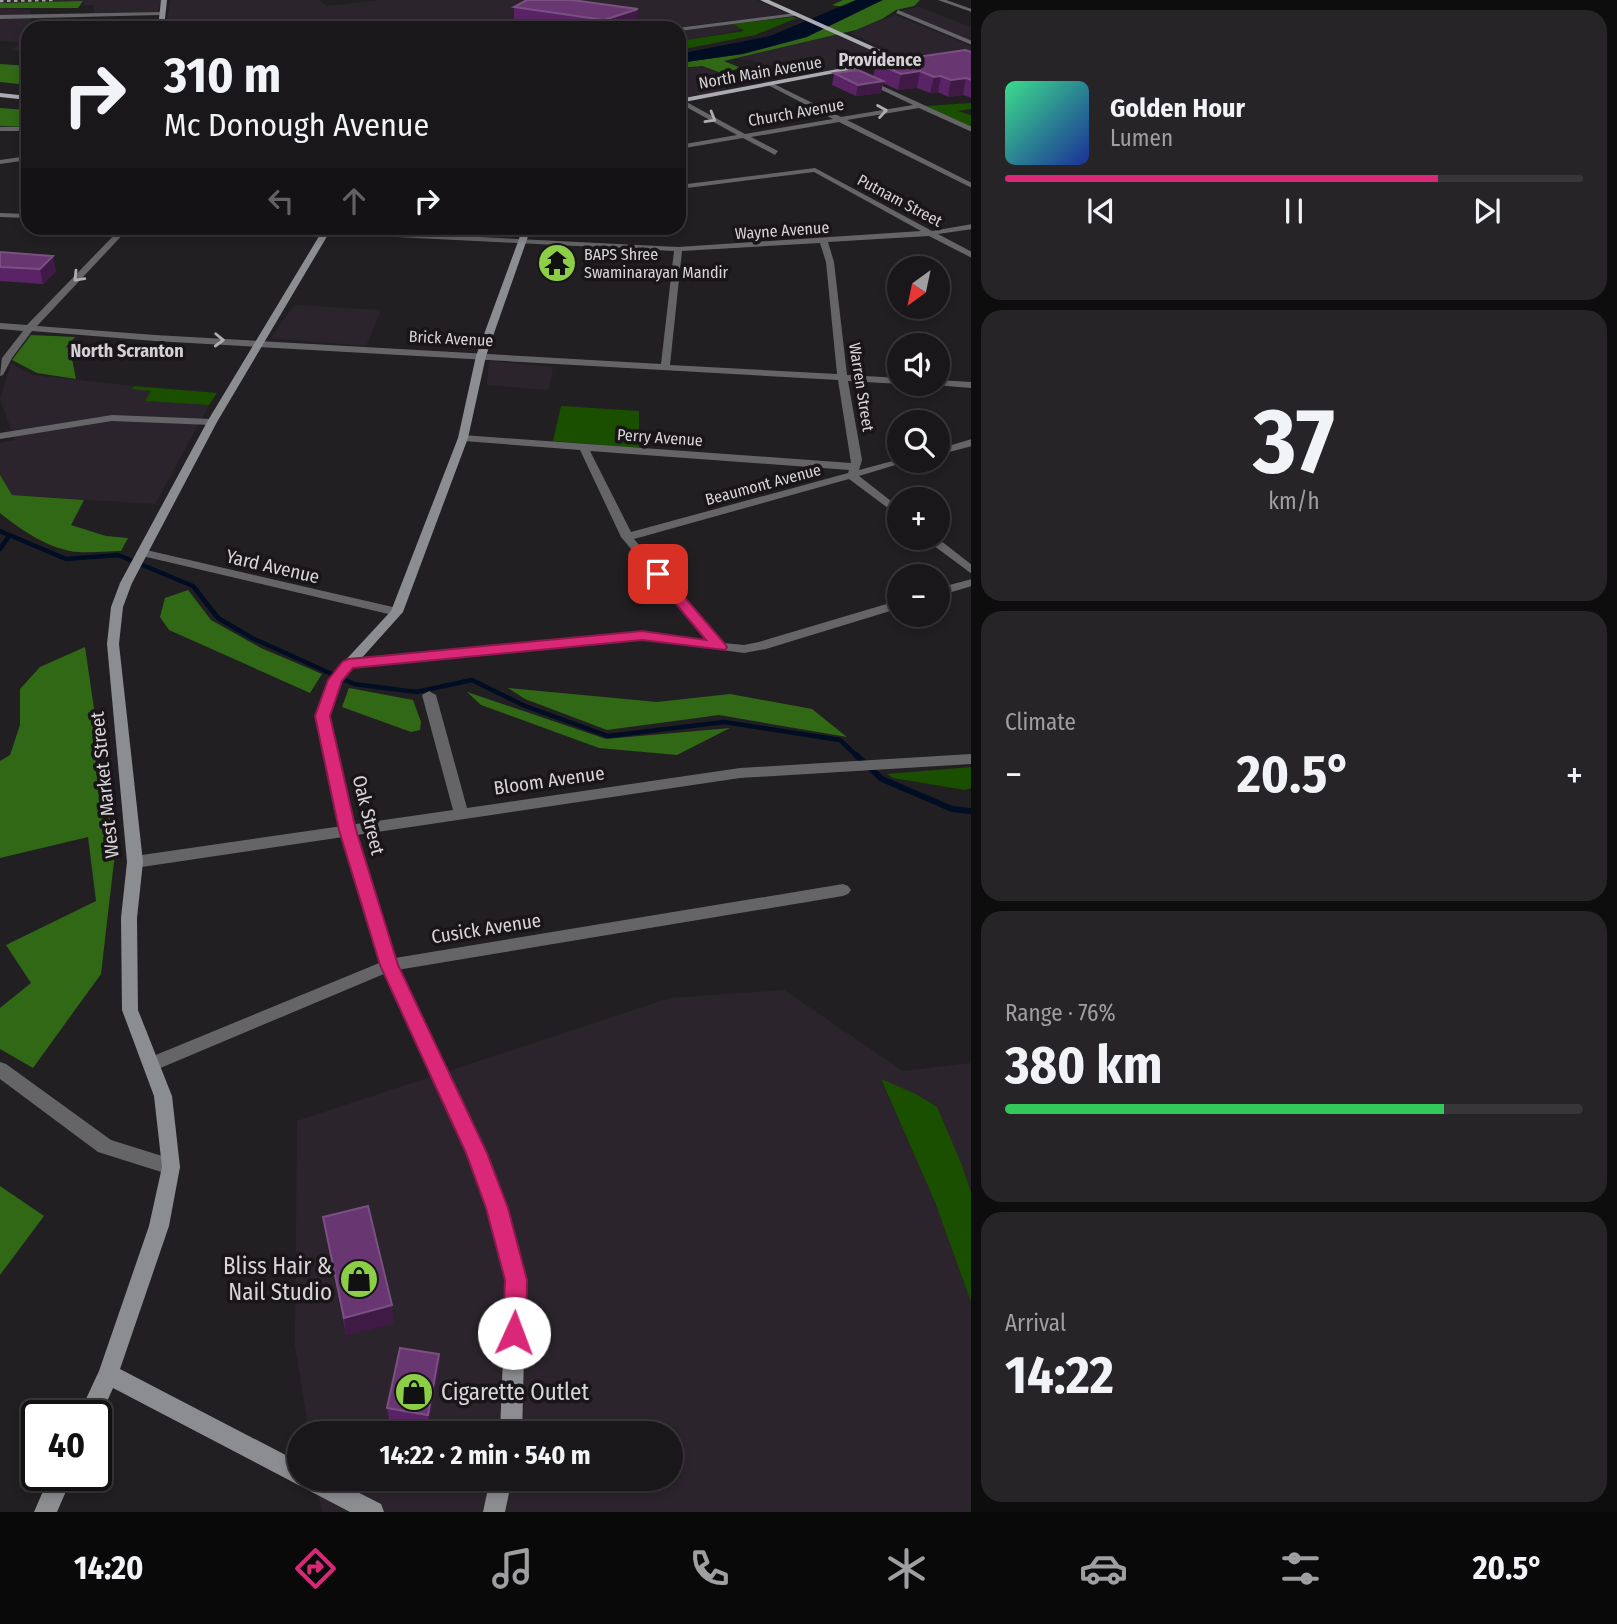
<!DOCTYPE html>
<meta charset="utf-8">
<style>
:root{--surface:#1a171a;--page:#272427;--text:#f1f3f6;--muted:#9f9fa2;--line:#383639;--accent:#db2777}
body{margin:0;font-family:"Fira Sans Condensed",sans-serif;background:var(--page);color:var(--text);height:100vh;display:flex;flex-direction:column;font-size:26px;white-space:nowrap}
*{box-sizing:border-box;margin:0}
p{font-size:23px;color:var(--muted)}
.icon{flex:none;width:38px;height:38px;fill:none;stroke:currentColor;stroke-width:2;stroke-linecap:round;stroke-linejoin:round}
.map{position:relative;flex:1;overflow:hidden}
.panel{display:flex;flex-direction:column;gap:10px;padding:10px;background:#0e0d0e;width:646px}
.panel>*{flex:none}
.hud{position:absolute;left:21px;top:21px;width:665px;height:214px;border-radius:21px;box-shadow:0 4px 10px #0003,0 0 0 2px var(--line);background:#1a171a;color:var(--text);overflow:hidden}
.needle{width:46px;rotate:213deg}
.fabs{position:absolute;left:887px;top:256px;display:grid;gap:14px}
.fabs a{display:grid;place-items:center;width:63px;height:63px;border-radius:50%;background:var(--surface);box-shadow:0 4px 10px #0003,0 0 0 2px var(--line);font-size:35px}
.speed{position:absolute;left:21px;top:1400px;display:flex;gap:14px;font-size:35px;font-weight:700;text-align:center}
.speed>*{display:grid;place-content:center;width:91px;height:91px;border-radius:50%;background:var(--surface);box-shadow:0 4px 10px #0003,0 0 0 2px var(--line);line-height:1}
.speed .limit{border:4px solid #111;border-radius:10px;background:#fff;color:#111}
.pin{position:absolute;display:grid;place-items:center;width:60px;height:60px;color:#fff;margin:-30px;border-radius:14px;box-shadow:0 4px 10px #0006}
.me{position:absolute;width:77px;margin:-38px;rotate:2deg;stroke-linejoin:round;filter:drop-shadow(0 0 5px #0008)}
.turn{display:flex;align-items:center;gap:24px;height:147px;padding:0 28px;font-size:32px}
.turn .icon{width:91px;height:91px;stroke-width:2.5}
.turn b{display:block;font-size:49px;line-height:60px}
.lanes{display:flex;align-items:center;height:66px;padding:0 28px;background:#0003;justify-content:center;gap:35px;direction:ltr}
.lanes .off{opacity:.35}
.big{font-size:52px;font-weight:700;line-height:1.1}
.panel .card{flex:1;display:flex;flex-direction:column;justify-content:center;gap:10px;min-width:0;padding:0 24px;border-radius:21px;background:var(--page)}
.panel .dial{align-items:center;gap:0}
.dial b{font-size:91px;line-height:1}
.song{display:flex;align-items:center;gap:21px}
.cover{width:84px;height:84px;border-radius:10px;background:linear-gradient(135deg,hsl(150 70% 55%),hsl(230 70% 35%))}
.played{height:7px;border-radius:4px;background:linear-gradient(90deg,var(--accent) 75%,var(--line) 75%)}
.keys{display:flex;justify-content:space-around;direction:ltr}
.heat{display:flex;justify-content:space-between;align-items:center;font-size:38px;direction:ltr}
.charge{height:10px;border-radius:5px;background:linear-gradient(90deg,#34c759 76%,var(--line) 0)}
.trip{position:absolute;left:287px;top:1421px;width:396px;height:70px;border-radius:35px;background:var(--surface);box-shadow:0 4px 10px #0003,0 0 0 2px var(--line);font-weight:700;line-height:70px;text-align:center}
.menu{display:flex;height:112px;justify-content:space-around;align-items:center;background:#0a090a;color:var(--muted)}
.menu .icon{width:49px;height:49px}
.menu .on{color:var(--accent)}
.menu b{font-size:32px;color:var(--text)}
main{display:flex;flex:1;min-height:0}
.map>svg:first-child{display:block}
.built{fill:#2c242d}
.green{fill:#1b4f00}
.forest{fill:#306816}
.water{fill:#000d22}
.lines{fill:none;stroke-linecap:round;stroke-linejoin:round}
.stream-far1{stroke:#000d22;stroke-width:4.5}
.stream{stroke:#000d22;stroke-width:6}
.street{fill:#656568;fill-rule:evenodd}
.secondary{fill:#8c8d91;fill-rule:evenodd}
.primary{fill:#abacb1;fill-rule:evenodd}
.rail{stroke:#a3a0a4;stroke-width:2.5;stroke-dasharray:3.5 3.5;stroke-linecap:butt}
.wall{fill:#5a2365}
.shaded-wall{fill:#3e1a45}
.building{fill:#683771;stroke:#7a5082;stroke-width:2}
.oneway{stroke:#b0aeb1}
.route{fill:#db2777;stroke:#8e194d;stroke-width:2}
.labels{text-anchor:middle;stroke-width:7;stroke-linejoin:round;paint-order:stroke}
.far-street-label{font-size:16px;fill:#d8d6d9;stroke:#191519}
.far-poi-label{font-size:16px;fill:#d8d6d9;stroke:#191519;text-anchor:start}
.far-neighbourhood-label{font-size:18px;font-weight:bold;fill:#d5d0d6;stroke:#191519}
.street-label{font-size:19px;fill:#d8d6d9;stroke:#191519}
.near-poi-label{font-size:23px;fill:#d8d6d9;stroke:#191519;text-anchor:end}
</style>
<main>
<div class="map">
<svg width="972" height="1512" viewBox="0 0 972 1512">
<rect width="100%" height="100%" fill="#221f23"/>
<!-- built -->
<path class="built" d="M0 0H161L158 12 94 14V5H84V1L0 3Z
M171 0H319L327 6 381 0H757L787 14 673 28H446L438 22 443 28H351L345 23 165 28Z
M919 7 971 27V41L900 11Z
M0 8 30 10 31 19 25 31 28 32V53L11 50 21 43 0 41Z
M895 15 971 46V50L906 58 850 33Z
M732 24 742 30 679 41V31Z
M835 35 890 58 881 62 820 72 798 62 767 67 753 60 733 59Z
M699 66 718 73 708 77 729 90 679 98V69Z
M294 305 381 310 366 346 271 338Z
M489 361 553 367 549 390 487 385Z
M11 363 32 375 134 386 132 388 151 391 146 401 209 405 155 504 12 495 0 475V443L15 440 0 399Z
M784 990 903 1071 971 1063V1192L936 1107 916 1094 881 1080 935 1202 971 1302V1512H322L316 1479H670V1433H309L295 1345 297 1121 670 998Z"/>
<!-- green -->
<path class="green" d="M793 17 797 18 755 35 679 50V41L744 31 733 24Z
M971 103V109L958 111 971 115V127L926 106Z
M134 386 217 393 209 405 145 401 151 391 132 389Z
M561 406 639 411V448L553 441Z
M971 767V788L965 790 893 778 887 774Z
M881 1079 916 1094 937 1107 961 1163 971 1192V1302L935 1202Z"/>
<!-- forest -->
<path class="forest" d="M843 0H920L914 6 896 10 882 19 856 30 724 61 741 68 721 73 702 66 679 68V63L743 54 807 37 862 10 832 5Z
M83 1 78 8H0V3Z
M0 64 28 66V85L0 82Z
M0 108 28 110V127L0 126Z
M31 335 75 337 66 347 70 349 76 379 37 373 12 360Z
M0 475 12 495 84 500 71 525 106 536 128 538 121 551C107 551 92 553 78 552 50 550 21 530 0 513Z
M188 590 211 620 261 648 322 674 310 693 169 630 160 617 165 598Z
M85 647 115 853 101 974 33 1068 0 1049V1008L31 983 6 945 96 901 88 837 0 858V761L10 755 20 725V689L40 667Z
M349 688 413 700 421 722 420 730 411 732 342 707Z
M508 688 657 702 730 694 812 709 847 737 719 715 607 730 525 699Z
M467 692 606 739 730 728 677 755 599 748 481 705Z
M0 1186 44 1216 0 1275Z"/>
<!-- water -->
<path class="water" d="M856 0H883L806 37 742 54 679 63V54L770 36Z"/>
<g class="lines">
<!-- stream-far1 -->
<path class="stream-far1" d="M0 531 66 559 118 555 193 586 218 618 252 638 354 684 416 692 472 680 525 706 608 736 724 722 840 740 858 757
M0 549 9 536"/>
<!-- stream -->
<path class="stream" d="M856 755 882 779 952 809 972 811"/>
<!-- street -->
<path class="street" d="M938 0H946L972 9V12Z
M898 10 972 41V45L896 13Z
M162 12 160 15 0 19V15Z
M796 13 794 16 679 31 677 28Z
M340 23 347 28H231L234 26Z
M867 79 972 127V132L919 108 847 120 972 183V188L839 122 751 137 778 151 775 155 743 138 679 149V145L737 135 679 103 681 99 745 134 833 119 768 85 770 82 841 117 913 105 865 82Z
M0 127H28V131H0Z
M28 156V160L0 164V160Z
M815 168 932 231 972 224V229L938 234 972 252V258L929 236 828 242 834 262 847 375 900 378V383H903L900 384 848 381 862 460 859 470 900 459 912 460 859 476 900 508V517L849 479 634 539 723 643 744 645 759 642 900 600V608L766 649 744 653 642 639 349 668 343 664 349 660 642 631 708 641 621 537 580 450 463 441 458 438 463 435 851 463 838 380 155 341 32 331 12 358 3 375 0 376 2 358 23 331 0 329V323L27 325 121 228H129L37 326 155 335 661 364 674 251 259 230 255 228H297L678 247 921 231 814 172 679 189V185ZM820 243 826 262 837 374 670 365 682 251ZM590 451 849 470 848 473 631 532Z
M0 213 28 214V218L0 217Z
M938 380 972 382V388L935 385 933 383H938Z
M112 415 212 419 217 422 212 425 112 421 0 439V433Z
M972 439V446L938 455V449Z
M922 537H936L972 565V574Z
M142 549 397 608 403 612 397 616 138 555 136 553Z
M972 579V586L938 596V588Z
M429 691 436 695 467 808 740 768 972 754V764L740 778 135 868 130 866 127 862 130 858 135 856 453 810 422 695Z
M843 884 848 886 851 890 848 894 843 896 391 971 158 1069 152 1071 146 1069 143 1064 146 1059 389 959Z
M0 1062 6 1064 111 1140 178 1161 180 1167 178 1173 171 1175 98 1152 0 1079Z"/>
<!-- secondary -->
<path class="secondary" d="M161 0H167L164 28H158Z
M324 228H332L217 422 132 583 123 607 119 644 143 862 137 918 138 1010 172 1096 180 1167 169 1226 120 1369 299 1462V1479H332L381 1504 384 1512H350L113 1388 97 1424 96 1416H78L99 1371 149 1226 162 1167 154 1096 122 1010 121 918 127 862 107 644 111 607 120 583 207 422Z
M523 228H531L486 356 468 438 403 612 341 681 329 716 355 830 397 965 486 1153 507 1208 526 1280 522 1433H500L506 1280 487 1208 468 1153 381 965 341 830 315 716 330 677 391 611 458 438 476 356Z
M50 1475H73L57 1512H34Z
M490 1479H512L505 1512H483Z"/>
<!-- primary -->
<path class="primary" d="M760 0H769L903 60 679 103V99L891 59Z
M0 93 28 96V100L0 97Z"/>
<!-- rail -->
<path class="rail" d="M0 1 54 0"/>
</g>
<!-- wall -->
<path class="wall" d="M514 7 637 24 624 28H560L514 21Z
M972 52V98L963 95 948 97 938 92 930 93 917 88 898 90 883 83 881 93 856 96 832 85 834 73 873 77 876 63Z
M0 252 56 271 43 284 0 281Z
M323 1217 394 1323 346 1335Z
M439 1354 440 1365 428 1426 389 1419 387 1408Z"/>
<!-- shaded-wall -->
<path class="shaded-wall" d="M638 9 637 24 624 28H603L604 20Z
M920 71 917 88 898 90 901 74Z
M941 76 938 92 930 93 934 77Z
M966 78 963 95 948 97 951 80Z
M883 81 881 93 856 96 858 85Z
M53 256 56 271 43 284 40 269Z
M392 1305 394 1323 346 1335 344 1318Z
M439 1354 440 1365 428 1426V1415Z"/>
<!-- building -->
<path class="building" d="M527 0H572L638 9 604 20 514 7Z
M965 50 972 52V80L966 78 951 80 941 76 934 77 920 71 901 74 876 63Z
M858 70 883 81 858 85 834 73Z
M0 252 53 256 40 269 0 267Z
M368 1206 392 1305 344 1318 323 1217Z
M400 1348 439 1354 428 1415 387 1408Z"/>
<!-- one-way arrows -->
<defs><path id="oneway-chevron" d="M-2-3.5L2.5 0L-2 3.5" fill="none" stroke-width="1.6" stroke-linecap="round" stroke-linejoin="round" transform="scale(1.75)"/></defs>
<g class="oneway">
<use href="#oneway-chevron" transform="translate(882 111) rotate(-9)"/>
<use href="#oneway-chevron" transform="translate(711 118) rotate(30)"/>
<use href="#oneway-chevron" transform="translate(78 277) rotate(134)"/>
<use href="#oneway-chevron" transform="translate(219 340) rotate(2)"/>
</g>
<!-- route -->
<path class="route" d="M658 570 662 571 725 644 727 647 725 650 642 640 353 668 342 681 330 716 356 830 398 965 487 1153 508 1208 527 1280 526 1333 523 1341 514 1344 506 1341 503 1333 505 1280 486 1208 466 1153 380 965 339 830 315 716 328 680 343 661 349 659 642 631 706 640 651 574Z"/>
<!-- icons -->
<defs>
<symbol id="temple-disc" viewBox="-11 -11 22 22"><circle r="9.5" fill="#8cce45" stroke="#191519"/><path d="M0-6L5-2H3V0L6.5 2.5H4V6H1.5V3h-3V6H-4V2.5H-6.5L-3 0V-2H-5Z" fill="#111"/></symbol>
<symbol id="shop-disc" viewBox="-11 -11 22 22"><circle r="9.5" fill="#8cce45" stroke="#191519"/><path d="M-5-2.5h2.3a2.7 3.5 0 0 1 5.4 0H5L5.5 6h-11ZM-1.5-2.5h3a1.5 2.3 0 0 0-3 0Z" fill="#111"/></symbol>
</defs>
<g fill-rule="evenodd">
<use href="#temple-disc" x="535" y="241" width="44" height="44"/>
<use href="#shop-disc" x="337" y="1257" width="44" height="44"/>
<use href="#shop-disc" x="392" y="1370" width="44" height="44"/>
</g>
<g class="labels">
<!-- far-street labels -->
<g class="far-street-label">
<text transform="translate(760 72) rotate(-10)" y="6">North Main Avenue</text>
<text transform="translate(796 112) rotate(-10)" y="6">Church Avenue</text>
<text transform="translate(900 200) rotate(28)" y="6">Putnam Street</text>
<text transform="translate(782 230) rotate(-4)" y="6">Wayne Avenue</text>
<text transform="translate(451 338) rotate(3)" y="6">Brick Avenue</text>
<text transform="translate(862 387) rotate(81)" y="6">Warren Street</text>
<text transform="translate(660 437) rotate(4)" y="6">Perry Avenue</text>
<text transform="translate(763 484) rotate(-15)" y="6">Beaumont Avenue</text>
</g>
<!-- far-poi labels -->
<g class="far-poi-label">
<text x="584" y="260">BAPS Shree<tspan x="584" dy="18">Swaminarayan Mandir</tspan></text>
</g>
<!-- far-neighbourhood labels -->
<g class="far-neighbourhood-label">
<text x="880" y="66">Providence</text>
<text x="127" y="357">North Scranton</text>
</g>
<!-- street labels -->
<g class="street-label">
<text transform="translate(273 566) rotate(13)" y="7">Yard Avenue</text>
<text transform="translate(549 780) rotate(-8)" y="7">Bloom Avenue</text>
<text transform="translate(104 785) rotate(-96)" y="7">West Market Street</text>
<text transform="translate(369 815) rotate(76)" y="7">Oak Street</text>
<text transform="translate(486 928) rotate(-9)" y="7">Cusick Avenue</text>
</g>
<!-- near-poi labels -->
<g class="near-poi-label">
<text x="332" y="1274">Bliss Hair &amp;<tspan x="332" dy="26">Nail Studio</tspan></text>
<text x="441" y="1400" text-anchor="start">Cigarette Outlet</text>
</g>
</g>
</svg>
<div class="fabs">
<a><svg class="needle" viewBox="-14 -14 28 28"><path d="M0-13l5 13h-10z" fill="#e53935"/><path d="M0 13l5-13h-10z" fill="#9f9fa2"/></svg></a>
<a><svg class="icon" aria-label="sound" viewBox="0 0 24 24"><path d="M4 9h4l5-4v14l-5-4H4zM17 9q2 3 0 6"/></svg></a>
<a><svg class="icon" aria-label="search" viewBox="0 0 24 24"><circle cx="10" cy="10" r="6"/><path d="M15 15l6 6"/></svg></a>
<a>+</a>
<a>−</a>
</div>
<div class="speed"><div class="limit">40</div></div>
<div class="pin" style="left:658px;top:574px;background:#d93025"><svg class="icon" aria-label="arrive" viewBox="0 0 24 24"><path d="M6 21V4h12l-3 4 3 4H6"/></svg></div>
<svg class="me" style="left:514px;top:1333px" viewBox="-20 -20 40 40"><circle r="19" fill="#fff"/><path d="M0-13L10 11 0 6-10 11z" fill="#db2777"/></svg>
<div class="trip">14:22 · 2 min · 540 m</div>
<div class="hud">
<div class="turn"><svg class="icon" aria-label="right" viewBox="0 0 24 24"><path d="M7 20v-9h11M14 6l5 5-5 5"/></svg><div><b>310 m</b>Mc Donough Avenue</div></div>
<div class="lanes"><svg class="icon off" aria-label="left" viewBox="0 0 24 24"><path d="M17 20v-9H6M10 6l-5 5 5 5"/></svg><svg class="icon off" aria-label="ahead" viewBox="0 0 24 24"><path d="M12 20V5M6 11l6-6 6 6"/></svg><svg class="icon" aria-label="right" viewBox="0 0 24 24"><path d="M7 20v-9h11M14 6l5 5-5 5"/></svg></div>
</div>
</div>
<section class="panel">
<div class="card">
<div class="song"><i class="cover"></i><div><b>Golden Hour</b><p>Lumen</p></div></div>
<div class="played"></div>
<div class="keys"><svg class="icon" aria-label="previous" viewBox="0 0 24 24"><path d="M18 5L8 12l10 7zM5 5v14"/></svg><svg class="icon" aria-label="pause" viewBox="0 0 24 24"><path d="M8 5v14M16 5v14"/></svg><svg class="icon" aria-label="next" viewBox="0 0 24 24"><path d="M6 5l10 7-10 7zM19 5v14"/></svg></div>
</div>
<div class="card dial"><b>37</b><p>km/h</p></div>
<div class="card"><p>Climate</p>
<div class="heat"><a>−</a><b class="big">20.5°</b><a>+</a></div>
</div>
<div class="card"><p>Range · 76%</p><b class="big">380 km</b><div class="charge"></div></div>
<div class="card"><p>Arrival</p><b class="big">14:22</b></div>
</section>
</main>
<nav class="menu">
<b>14:20</b>
<svg class="icon on" aria-label="directions" viewBox="0 0 24 24"><path d="M12 3l9 9-9 9-9-9zM9 14v-3h6M13 9l2 2-2 2"/></svg>
<svg class="icon" aria-label="music" viewBox="0 0 24 24"><path d="M9 18V5l10-2v13"/><circle cx="6" cy="18" r="3"/><circle cx="16" cy="16" r="3"/></svg>
<svg class="icon" aria-label="phone" viewBox="0 0 24 24"><path d="M5 4h4l2 5-3 2q2 4 5 5l2-3 5 2v4C11 20 4 13 5 4z"/></svg>
<svg class="icon" aria-label="climate" viewBox="0 0 24 24"><path d="M12 3v18M4 7l16 10M4 17L20 7"/></svg>
<svg class="icon" aria-label="car" viewBox="0 0 24 24"><path d="M5 17H2v-5l4-1 3-4h7l3 4 3 1v5h-3M9 17h6M6 11h13"/><circle cx="7" cy="17" r="2"/><circle cx="17" cy="17" r="2"/></svg>
<svg class="icon" aria-label="filters" viewBox="0 0 24 24"><path d="M4 7h16M4 17h16"/><circle cx="9" cy="7" r="2"/><circle cx="15" cy="17" r="2"/></svg>
<b>20.5°</b>
</nav>
